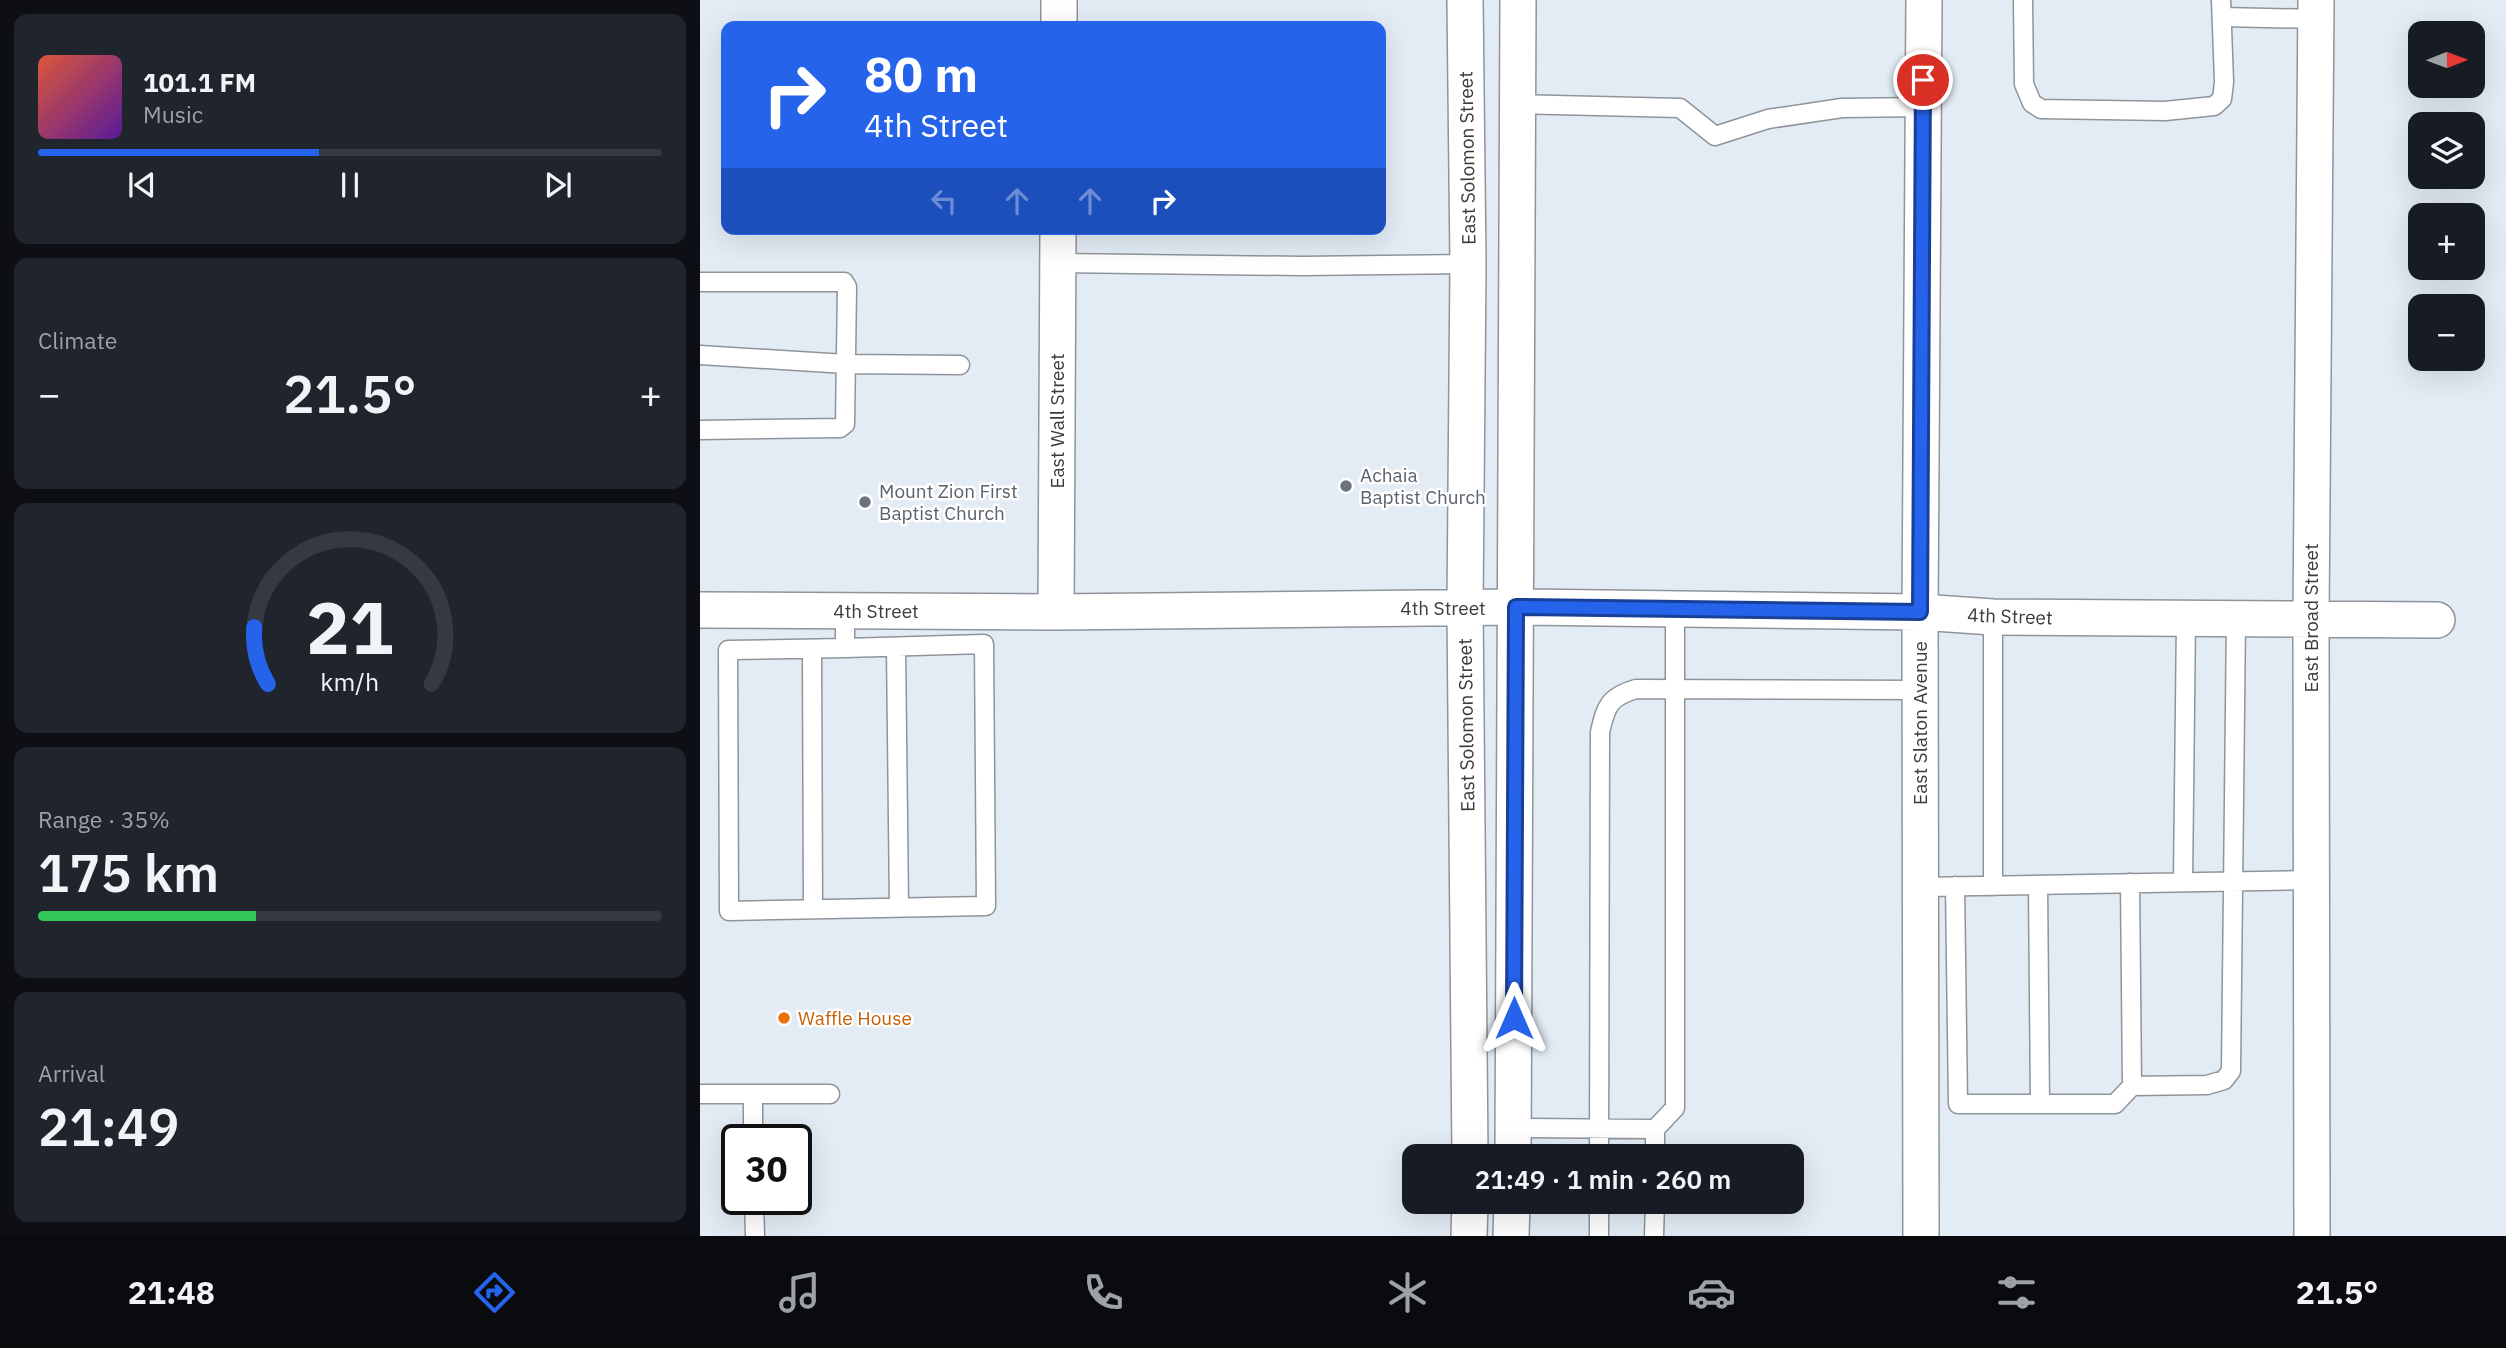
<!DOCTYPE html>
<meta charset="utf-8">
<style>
:root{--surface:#171b24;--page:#20242c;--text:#f1f3f6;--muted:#9ea1a6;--line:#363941;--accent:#2563eb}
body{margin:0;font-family:"IBM Plex Sans",sans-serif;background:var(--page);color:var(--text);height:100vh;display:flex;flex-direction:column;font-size:26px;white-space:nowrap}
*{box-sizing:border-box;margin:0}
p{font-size:23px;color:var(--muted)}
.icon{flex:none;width:38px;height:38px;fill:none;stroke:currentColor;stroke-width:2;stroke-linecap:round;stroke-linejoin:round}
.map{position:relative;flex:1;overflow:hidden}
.side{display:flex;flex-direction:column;gap:14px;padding:14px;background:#0d0f14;width:700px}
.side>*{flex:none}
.guide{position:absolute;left:21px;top:21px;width:665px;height:214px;border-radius:14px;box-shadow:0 7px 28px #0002;background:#2563eb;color:#fff;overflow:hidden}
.needle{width:46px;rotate:89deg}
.buttons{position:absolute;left:1708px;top:21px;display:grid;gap:14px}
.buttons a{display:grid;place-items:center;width:77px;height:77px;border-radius:14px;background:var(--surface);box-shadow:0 7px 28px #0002;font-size:35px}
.speed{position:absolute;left:21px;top:1124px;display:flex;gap:14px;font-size:35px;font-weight:700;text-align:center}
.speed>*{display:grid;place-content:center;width:91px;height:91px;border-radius:50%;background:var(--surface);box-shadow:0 7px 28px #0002;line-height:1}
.speed .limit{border:4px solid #111;border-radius:10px;background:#fff;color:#111}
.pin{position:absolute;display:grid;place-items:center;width:60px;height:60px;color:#fff;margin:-30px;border:4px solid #fff;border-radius:50%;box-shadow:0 2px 7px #0007}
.me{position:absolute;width:77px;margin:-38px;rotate:0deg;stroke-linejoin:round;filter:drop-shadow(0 0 5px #0008)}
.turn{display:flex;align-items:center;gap:24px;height:147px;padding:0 28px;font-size:32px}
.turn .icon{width:91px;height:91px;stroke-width:2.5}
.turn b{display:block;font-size:49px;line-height:60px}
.lanes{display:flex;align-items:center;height:66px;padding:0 28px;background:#0003;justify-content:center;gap:35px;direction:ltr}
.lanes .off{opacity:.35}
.big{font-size:52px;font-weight:600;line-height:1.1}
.side .widget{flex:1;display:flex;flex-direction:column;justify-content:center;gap:10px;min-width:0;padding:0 24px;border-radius:14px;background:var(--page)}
.side .dial{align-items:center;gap:0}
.dial svg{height:182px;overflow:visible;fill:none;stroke:var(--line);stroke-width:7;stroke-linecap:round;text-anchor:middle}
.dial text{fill:var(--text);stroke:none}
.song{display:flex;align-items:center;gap:21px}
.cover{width:84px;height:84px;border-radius:10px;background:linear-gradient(135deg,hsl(10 70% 55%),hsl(270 70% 35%))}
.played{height:7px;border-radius:4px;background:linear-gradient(90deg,var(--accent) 45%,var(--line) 45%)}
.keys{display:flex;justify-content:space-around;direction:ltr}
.heat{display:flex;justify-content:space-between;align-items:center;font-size:38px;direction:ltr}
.charge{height:10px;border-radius:5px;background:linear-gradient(90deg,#34c759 35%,var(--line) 0)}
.trip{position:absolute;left:702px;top:1144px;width:402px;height:70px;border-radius:14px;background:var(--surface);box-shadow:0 7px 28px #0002;font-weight:600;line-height:70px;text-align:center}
.dock{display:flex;height:112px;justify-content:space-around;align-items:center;background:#090b0e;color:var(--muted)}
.dock .icon{width:49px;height:49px}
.dock .on{color:var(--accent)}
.dock b{font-size:32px;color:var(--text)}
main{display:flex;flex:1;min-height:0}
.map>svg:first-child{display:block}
.built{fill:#e3ecf5;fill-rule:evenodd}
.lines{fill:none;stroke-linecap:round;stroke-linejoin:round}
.service-casing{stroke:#8f949a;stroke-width:21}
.minor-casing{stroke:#8f949a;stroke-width:38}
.service{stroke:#fff;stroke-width:18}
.minor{stroke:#fff;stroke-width:35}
.route-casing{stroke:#184099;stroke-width:18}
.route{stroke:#2563eb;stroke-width:12}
.worship-dot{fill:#6b7280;stroke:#fff;stroke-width:2.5}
.food-dot{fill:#e8710a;stroke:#fff;stroke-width:2.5}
.labels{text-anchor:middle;stroke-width:5;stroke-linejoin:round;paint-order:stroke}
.street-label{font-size:19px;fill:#3a3c3f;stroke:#fff}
.worship-label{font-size:19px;fill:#5b616d;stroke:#fff;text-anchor:start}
.food-label{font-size:19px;fill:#c56008;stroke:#fff;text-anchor:start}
</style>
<main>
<section class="side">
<div class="widget">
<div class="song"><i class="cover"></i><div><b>101.1 FM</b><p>Music</p></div></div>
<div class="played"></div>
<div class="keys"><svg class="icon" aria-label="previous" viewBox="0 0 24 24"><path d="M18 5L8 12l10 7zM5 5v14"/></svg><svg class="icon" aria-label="pause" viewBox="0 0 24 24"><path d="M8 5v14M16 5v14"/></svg><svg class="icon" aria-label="next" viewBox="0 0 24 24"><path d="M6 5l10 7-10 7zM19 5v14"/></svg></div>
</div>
<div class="widget"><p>Climate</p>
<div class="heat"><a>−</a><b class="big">21.5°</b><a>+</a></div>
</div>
<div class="widget dial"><svg viewBox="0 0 100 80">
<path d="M14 69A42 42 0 1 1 86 69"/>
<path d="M14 69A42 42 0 0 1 8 44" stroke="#2563eb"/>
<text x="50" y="56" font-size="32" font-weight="700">21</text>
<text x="50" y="72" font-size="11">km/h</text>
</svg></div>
<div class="widget"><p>Range · 35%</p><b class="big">175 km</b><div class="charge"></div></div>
<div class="widget"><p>Arrival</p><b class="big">21:49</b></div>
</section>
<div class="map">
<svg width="1806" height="1236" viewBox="0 0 1806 1236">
<rect width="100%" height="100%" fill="#f4f9fe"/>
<!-- built -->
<path class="built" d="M0 0H1806V1236H0ZM26 26H681V229H26ZM1720 33H1773V86H1720ZM1720 124H1773V177H1720ZM1720 215H1773V268H1720ZM1720 306H1773V359H1720ZM37 1139H96V1199H37ZM714 1157H1092V1202H714Z"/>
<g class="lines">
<defs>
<path id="service" d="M1323 0 1324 84 1332 103 1341 109 1465 111 1514 106 1522 99 1524 82 1521 0
M1522 17 1616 19
M818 104 980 108 1015 136 1068 119 1142 108 1223 107
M358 263 602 266 768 264
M0 282H144L147 287 145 424 140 428 0 430
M0 355 146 364 260 365
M145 611V648L28 650 29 911 286 906 284 644 145 648
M196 647 199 907
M112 649 113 909
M1483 882 1486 618
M1430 883 1432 1086
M1338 885 1340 1104
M1255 886 1258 1104H1415L1432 1086 1507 1085 1524 1080 1531 1071 1536 618
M1293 886V617
M1221 887 1611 880
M0 1094H130
M53 1094V1139
M814 1128 955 1129
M899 1157 900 732C906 706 909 697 936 689L1221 690
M955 1157V1129L975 1108V609
M54 1199 55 1236
M899 1236V1202
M954 1236 955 1202"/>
<path id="minor" d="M765 0 768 264 765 607 770 1157
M359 26V0
M0 610 356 612 816 607 1220 612 1293 617 1737 620
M356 612 358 229
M813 1157 818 0
M769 1236 770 1202
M811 1236 812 1202
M1221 1236 1220 612 1224 0
M1612 1236 1611 618 1616 0"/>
</defs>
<!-- service casing -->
<use href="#service" class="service-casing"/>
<!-- minor casing -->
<use href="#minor" class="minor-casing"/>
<!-- service -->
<use href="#service" class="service"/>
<!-- minor -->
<use href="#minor" class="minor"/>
</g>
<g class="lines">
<defs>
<path id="route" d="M814 1018 816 607 1220 612 1223 80"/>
</defs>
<!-- route casing -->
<use href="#route" class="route-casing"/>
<!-- route -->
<use href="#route" class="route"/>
</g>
<!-- markers -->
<g class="worship-dot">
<circle cx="646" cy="486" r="7"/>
<circle cx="165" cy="502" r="7"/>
</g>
<circle class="food-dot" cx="84" cy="1018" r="7"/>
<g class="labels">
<!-- street labels -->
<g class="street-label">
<text transform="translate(767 158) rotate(-91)" y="7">East Solomon Street</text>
<text transform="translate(357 421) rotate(-90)" y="7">East Wall Street</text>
<text x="743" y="615">4th Street</text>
<text x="176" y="618">4th Street</text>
<text transform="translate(1310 616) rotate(2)" y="7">4th Street</text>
<text transform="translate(1611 618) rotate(-90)" y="7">East Broad Street</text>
<text transform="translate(1220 723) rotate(-90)" y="7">East Slaton Avenue</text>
<text transform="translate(766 725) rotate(-91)" y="7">East Solomon Street</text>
</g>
<!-- worship labels -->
<g class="worship-label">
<text x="660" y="482">Achaia<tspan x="660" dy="22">Baptist Church</tspan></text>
<text x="179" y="498">Mount Zion First<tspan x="179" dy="22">Baptist Church</tspan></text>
</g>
<!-- food labels -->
<g class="food-label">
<text x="98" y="1025">Waffle House</text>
</g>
</g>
</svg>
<div class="buttons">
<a><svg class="needle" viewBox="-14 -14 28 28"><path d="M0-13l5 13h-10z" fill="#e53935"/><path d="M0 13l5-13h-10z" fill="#9ea1a6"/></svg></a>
<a><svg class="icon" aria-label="layers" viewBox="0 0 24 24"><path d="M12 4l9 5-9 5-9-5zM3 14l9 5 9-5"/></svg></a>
<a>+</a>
<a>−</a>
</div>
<div class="speed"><div class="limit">30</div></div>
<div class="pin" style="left:1223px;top:80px;background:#d93025"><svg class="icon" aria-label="arrive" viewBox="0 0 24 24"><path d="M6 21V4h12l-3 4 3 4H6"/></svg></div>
<svg class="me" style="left:814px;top:1018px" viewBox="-20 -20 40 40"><path d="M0-17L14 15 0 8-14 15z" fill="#2563eb" stroke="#fff" stroke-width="4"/></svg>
<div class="trip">21:49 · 1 min · 260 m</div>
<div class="guide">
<div class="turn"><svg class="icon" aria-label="right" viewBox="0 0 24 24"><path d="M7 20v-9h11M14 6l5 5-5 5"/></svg><div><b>80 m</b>4th Street</div></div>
<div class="lanes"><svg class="icon off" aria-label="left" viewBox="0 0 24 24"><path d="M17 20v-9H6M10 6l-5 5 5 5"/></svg><svg class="icon off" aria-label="ahead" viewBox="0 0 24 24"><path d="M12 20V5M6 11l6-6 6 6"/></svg><svg class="icon off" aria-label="ahead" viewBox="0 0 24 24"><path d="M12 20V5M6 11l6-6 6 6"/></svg><svg class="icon" aria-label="right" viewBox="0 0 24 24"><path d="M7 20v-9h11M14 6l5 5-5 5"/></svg></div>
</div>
</div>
</main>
<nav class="dock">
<b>21:48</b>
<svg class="icon on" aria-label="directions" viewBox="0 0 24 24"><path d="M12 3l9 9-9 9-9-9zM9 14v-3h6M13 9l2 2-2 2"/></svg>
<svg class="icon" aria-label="music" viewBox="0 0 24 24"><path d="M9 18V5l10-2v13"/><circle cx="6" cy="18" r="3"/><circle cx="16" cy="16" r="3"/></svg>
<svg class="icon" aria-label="phone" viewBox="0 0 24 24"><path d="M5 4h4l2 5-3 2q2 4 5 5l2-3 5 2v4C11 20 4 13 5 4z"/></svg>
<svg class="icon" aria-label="climate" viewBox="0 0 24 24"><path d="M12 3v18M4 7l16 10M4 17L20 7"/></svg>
<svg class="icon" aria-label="car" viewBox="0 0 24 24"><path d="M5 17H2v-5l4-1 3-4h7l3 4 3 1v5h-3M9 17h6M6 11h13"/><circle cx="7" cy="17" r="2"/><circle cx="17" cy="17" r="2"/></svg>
<svg class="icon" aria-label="filters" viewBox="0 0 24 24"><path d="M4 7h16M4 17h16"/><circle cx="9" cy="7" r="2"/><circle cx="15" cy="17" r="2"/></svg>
<b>21.5°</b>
</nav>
